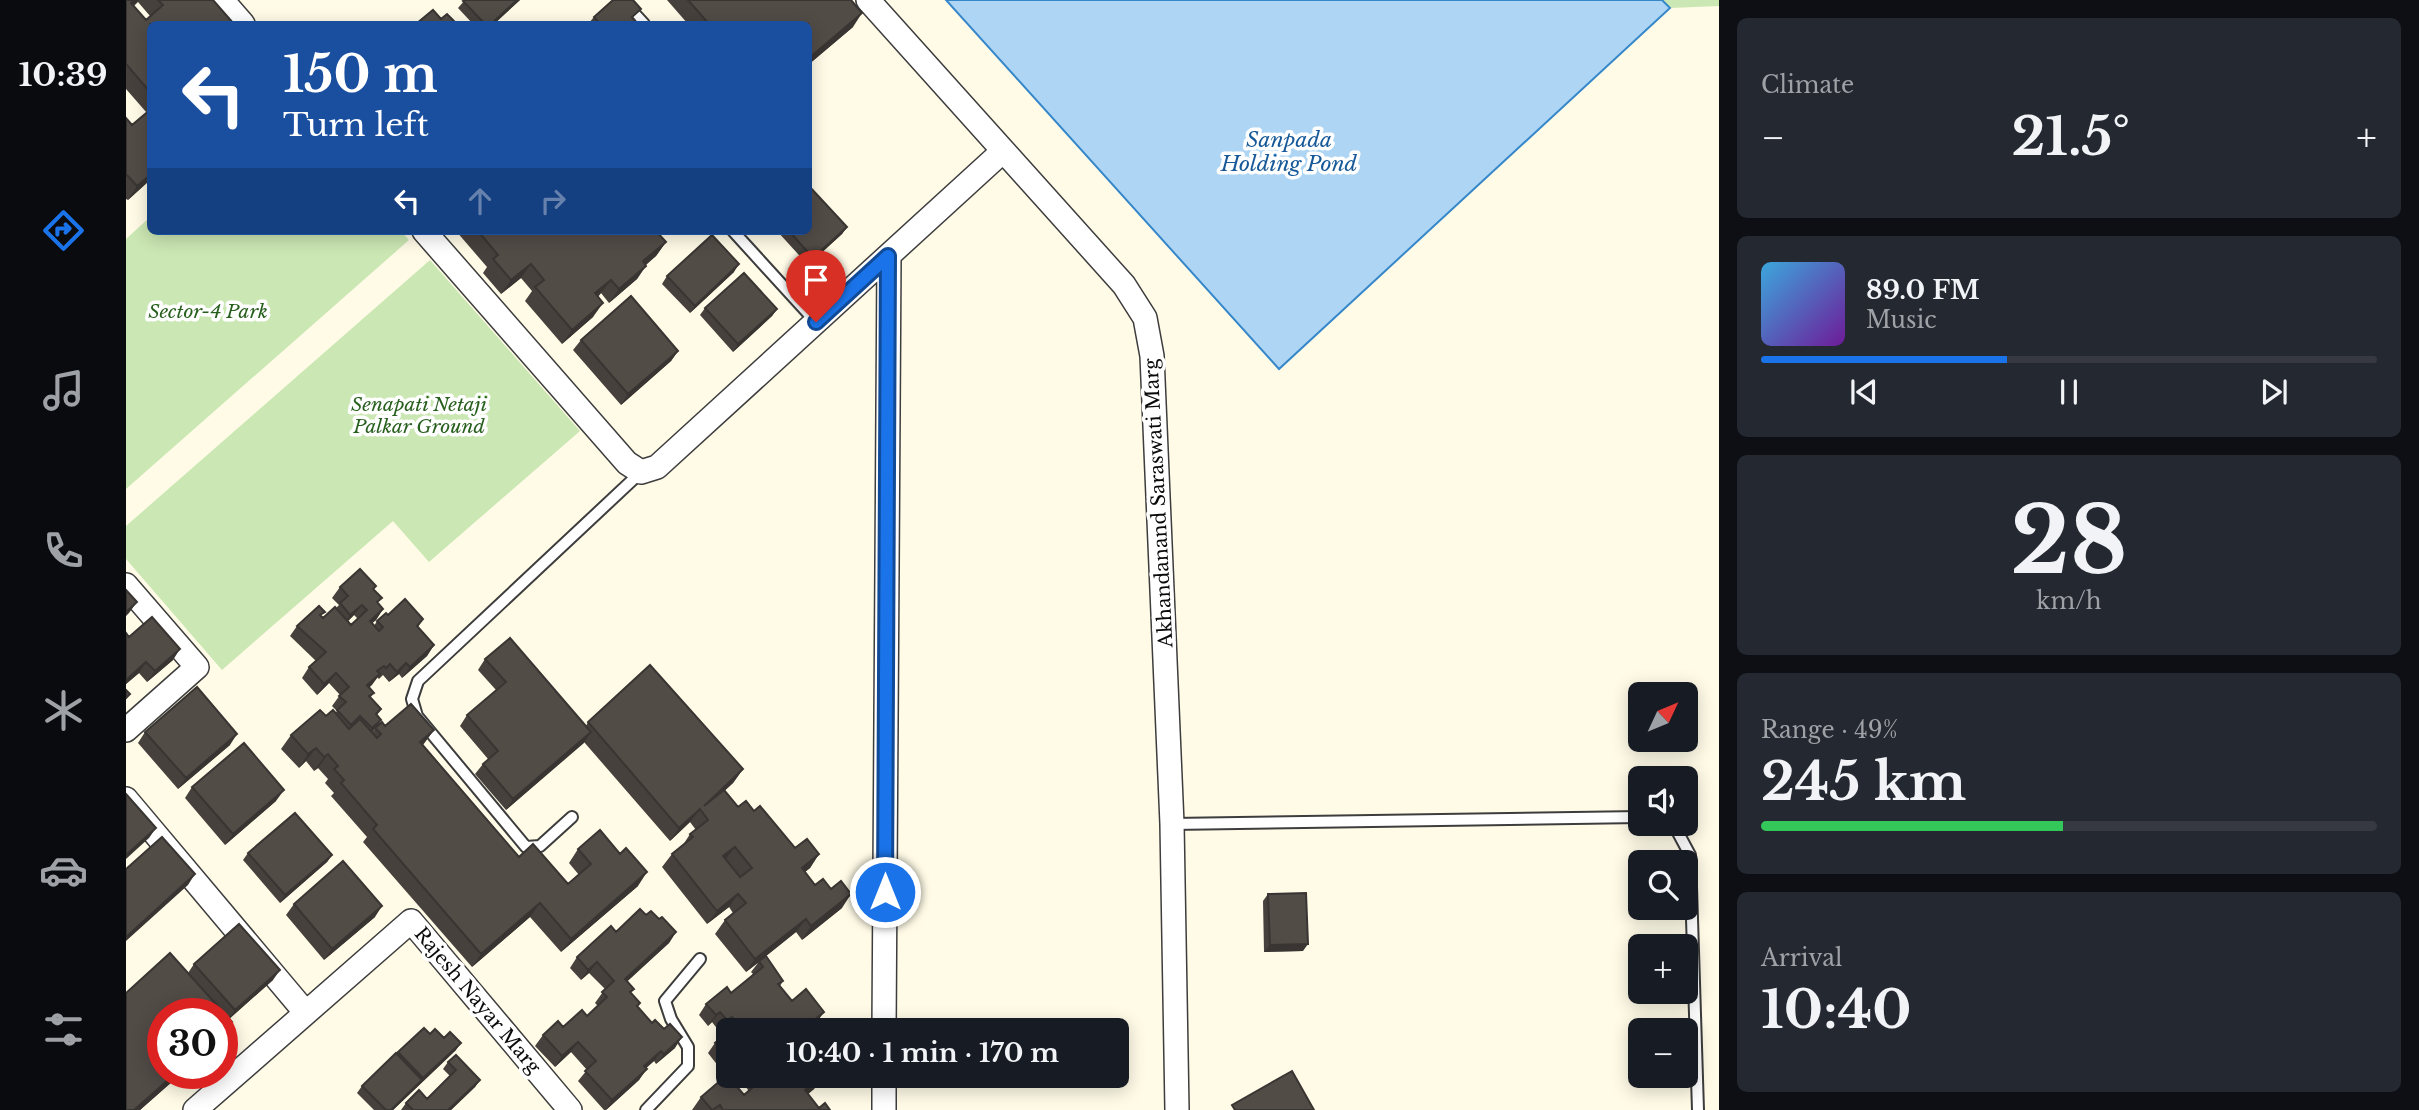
<!DOCTYPE html>
<meta charset="utf-8">
<style>
:root{--surface:#171b24;--page:#242831;--text:#f1f3f6;--muted:#9ea1a6;--line:#363941;--accent:#1a73e8}
body{margin:0;font-family:"Libre Baskerville",serif;background:var(--page);color:var(--text);height:100vh;display:flex;flex-direction:column;font-size:26px;white-space:nowrap}
*{box-sizing:border-box;margin:0}
p{font-size:23px;color:var(--muted)}
.icon{flex:none;width:38px;height:38px;fill:none;stroke:currentColor;stroke-width:2;stroke-linecap:round;stroke-linejoin:round}
.map{position:relative;flex:1;overflow:hidden}
.side{display:flex;flex-direction:column;gap:18px;padding:18px;background:#0d0f14;width:700px}
.side>*{flex:none}
.top-card{position:absolute;left:21px;top:21px;width:665px;height:214px;border-radius:10px;box-shadow:0 4px 18px #0003;background:#1a4fa0;color:#fff;overflow:hidden}
.needle{width:46px;rotate:46deg}
.tools{position:absolute;left:1502px;top:682px;display:grid;gap:14px}
.tools a{display:grid;place-items:center;width:70px;height:70px;border-radius:10px;background:var(--surface);box-shadow:0 4px 18px #0003;font-size:35px}
.speed{position:absolute;left:21px;top:998px;display:flex;gap:14px;font-size:35px;font-weight:700;text-align:center}
.speed>*{display:grid;place-content:center;width:91px;height:91px;border-radius:50%;background:var(--surface);box-shadow:0 4px 18px #0003;line-height:1}
.speed .limit{border:10px solid #d22;background:#fff;color:#111}
.pin{position:absolute;display:grid;place-items:center;width:60px;height:60px;color:#fff;margin:-72px -30px;border-radius:50% 50% 50% 0;rotate:-45deg;box-shadow:0 0 7px #0007}
.pin .icon{rotate:45deg}
.me{position:absolute;width:77px;margin:-38px;rotate:0deg;stroke-linejoin:round;filter:drop-shadow(0 0 5px #0008)}
.turn{display:flex;align-items:center;gap:24px;height:147px;padding:0 21px;font-size:32px}
.turn .icon{width:91px;height:91px;stroke-width:2.5}
.turn b{display:block;font-size:49px;line-height:60px}
.lanes{display:flex;align-items:center;height:66px;padding:0 21px;background:#0003;justify-content:center;gap:35px;direction:ltr}
.lanes .off{opacity:.35}
.big{font-size:52px;font-weight:800;line-height:1.1}
.side .tile{flex:1;display:flex;flex-direction:column;justify-content:center;gap:10px;min-width:0;padding:0 24px;border-radius:10px;background:var(--page)}
.side .dial{align-items:center;gap:0}
.dial b{font-size:91px;line-height:1}
.song{display:flex;align-items:center;gap:21px}
.cover{width:84px;height:84px;border-radius:10px;background:linear-gradient(135deg,hsl(200 70% 55%),hsl(280 70% 35%))}
.played{height:7px;border-radius:4px;background:linear-gradient(90deg,var(--accent) 40%,var(--line) 40%)}
.keys{display:flex;justify-content:space-around;direction:ltr}
.heat{display:flex;justify-content:space-between;align-items:center;font-size:38px;direction:ltr}
.charge{height:10px;border-radius:5px;background:linear-gradient(90deg,#34c759 49%,var(--line) 0)}
.trip{position:absolute;left:590px;top:1018px;width:413px;height:70px;border-radius:10px;background:var(--surface);box-shadow:0 4px 18px #0003;font-weight:800;line-height:70px;text-align:center}
main{display:flex;flex:1;min-height:0}
.menu{display:flex;flex-direction:column;width:126px;justify-content:space-around;align-items:center;background:#090b0e;color:var(--muted)}
.menu .icon{width:49px;height:49px}
.menu .on{color:var(--accent)}
.menu b{font-size:32px;color:var(--text)}
.map>svg:first-child{display:block}
.green{fill:#cbe7b3}
.water{fill:#aed6f4;stroke:#3687ca;stroke-width:2}
.lines{fill:none;stroke-linecap:round;stroke-linejoin:round}
.service-casing{stroke:#3d3d3d;stroke-width:14}
.minor-casing{stroke:#3d3d3d;stroke-width:26}
.service{stroke:#fff;stroke-width:10}
.minor{stroke:#fff;stroke-width:23}
.wall{fill:#47413d;fill-rule:evenodd}
.shaded-wall{fill:#393532}
.building{fill:#524c47;stroke:#393532;stroke-width:2;fill-rule:evenodd}
.route-casing{stroke:#114b97;stroke-width:18}
.route{stroke:#1a73e8;stroke-width:12}
.labels{text-anchor:middle;stroke-width:7;stroke-linejoin:round;paint-order:stroke}
.park-label{font-size:19px;font-style:italic;fill:#275f1d;stroke:#fff}
.street-label{font-size:19px;fill:#0a0a0a;stroke:#fff}
.water-label{font-size:21px;font-style:italic;fill:#175998;stroke:#fff}
</style>
<main>
<nav class="menu">
<b>10:39</b>
<svg class="icon on" aria-label="directions" viewBox="0 0 24 24"><path d="M12 3l9 9-9 9-9-9zM9 14v-3h6M13 9l2 2-2 2"/></svg>
<svg class="icon" aria-label="music" viewBox="0 0 24 24"><path d="M9 18V5l10-2v13"/><circle cx="6" cy="18" r="3"/><circle cx="16" cy="16" r="3"/></svg>
<svg class="icon" aria-label="phone" viewBox="0 0 24 24"><path d="M5 4h4l2 5-3 2q2 4 5 5l2-3 5 2v4C11 20 4 13 5 4z"/></svg>
<svg class="icon" aria-label="climate" viewBox="0 0 24 24"><path d="M12 3v18M4 7l16 10M4 17L20 7"/></svg>
<svg class="icon" aria-label="car" viewBox="0 0 24 24"><path d="M5 17H2v-5l4-1 3-4h7l3 4 3 1v5h-3M9 17h6M6 11h13"/><circle cx="7" cy="17" r="2"/><circle cx="17" cy="17" r="2"/></svg>
<svg class="icon" aria-label="filters" viewBox="0 0 24 24"><path d="M4 7h16M4 17h16"/><circle cx="9" cy="7" r="2"/><circle cx="15" cy="17" r="2"/></svg>
</nav>
<div class="map">
<svg width="1593" height="1110" viewBox="0 0 1593 1110">
<rect width="100%" height="100%" fill="#fffbe7"/>
<!-- green -->
<path class="green" d="M1536 0H1593V6L1544 8Z
M24 217V231H275L283 240 0 489V239Z
M304 260 454 431 303 562 267 521 96 670 0 559V526Z"/>
<!-- water -->
<path class="water" d="M820 0H1536L1544 8 1153 369Z"/>
<g class="lines">
<defs>
<path id="service" d="M496 0 518 24
M607 231 690 322
M446 817 414 846 400 847 291 716 286 699 292 681 515 472
M1046 824 1514 817
M1544 824 1549 827 1564 855 1572 1110
M520 1110 562 1066V1047L545 1019 539 1001 574 959"/>
<path id="minor" d="M96 0 117 24
M742 0 998 285 1019 318 1026 356 1046 824 1051 1110
M298 231 501 463 515 472 531 467 877 151
M0 585 71 667 0 730
M0 799 180 1013
M758 1031 763 256
M69 1110 285 921 444 1110
M758 1110V1076"/>
</defs>
<!-- service casing -->
<use href="#service" class="service-casing"/>
<!-- minor casing -->
<use href="#minor" class="minor-casing"/>
<!-- service -->
<use href="#service" class="service"/>
<!-- minor -->
<use href="#minor" class="minor"/>
</g>
<!-- wall -->
<path class="wall" d="M0 0H87L24 24V180L2 200 0 199V118L6 125 21 113 0 89ZM12 2 24 16 20 20 8 6Z
M339 0H394L368 24H347L332 8Z
M541 0H725L727 27 682 65V24H562Z
M468 17 508 19 512 24H462Z
M721 227 716 234 682 265 651 231H682Z
M330 231H530L540 242 530 256 520 265 511 279 483 303 475 293 472 297 467 317 436 344 399 301 406 291 395 278 375 294 357 273 361 267Z
M608 272 564 313 536 284 541 276Z
M579 308 651 309 646 316 607 352 574 315Z
M455 340 552 351 545 361 495 405 447 350Z
M214 587 248 590 252 604 257 609 250 620 246 623 248 626 251 621 262 615 297 619 292 627 308 645 301 656 276 678 273 674 263 682 257 675 253 679 251 677 243 687 248 693 244 698 255 709 251 715 255 720 246 733 249 728 259 726 308 730 297 745 393 857 442 884 453 875 443 863 452 849 512 886 435 952 404 917 346 967 237 842 241 837 205 796 208 793 199 783 202 779 192 768 188 771 180 761 173 768 155 749 165 735 200 716 209 713 211 711 206 706 214 695 203 683 191 695 176 678 183 667 190 661 164 636 171 626 195 616 197 618 210 608 213 605 206 598ZM228 615 232 619 225 625 222 621Z
M0 633 3 637 47 660 21 682 13 673 0 684Z
M359 659 460 726 462 722 617 769 607 783 598 791 612 807 628 811 669 848 693 854 684 868 679 872 689 885 716 908 676 940 670 932 640 956 657 981 654 986 666 1001 691 1022 681 1031H602V1032L598 1027 593 1031 586 1022 582 1026 573 1015 580 1004 605 993 627 974 625 972 632 963 620 972 589 934 599 920 607 913 603 907 581 924 536 867 546 854 557 845 564 834 570 830 564 822 544 841 458 742 380 810 349 774 357 764 362 759 334 726 341 715 370 690 352 670Z
M19 732 104 745 52 789 12 743Z
M66 787 150 801 99 845 59 798Z
M122 853 206 855 201 862 154 903 117 860Z
M1142 894 1177 951 1138 952 1137 901Z
M168 904 249 917 198 960 160 915Z
M520 915 533 919 550 932 543 943 501 981 508 989 505 993 514 1003 511 1007 549 1048 530 1064 528 1061 520 1068 513 1080 480 1110H478L452 1081 461 1070 445 1052 429 1067 409 1046 417 1035 461 1016 472 1006 469 1003 479 989 463 973 455 980 444 968 451 957 490 932Z
M68 964 147 980 103 1019 37 1073H56L14 1110H0L62 973Z
M602 1032V1076H614L607 1082 618 1095 623 1091 619 1086 626 1076H697L688 1089 682 1094 693 1108 704 1110H566L575 1097 600 1076 582 1053 589 1043Z
M304 1034 330 1050 267 1110H248L231 1093 236 1086 272 1052Z
M322 1062 354 1080 349 1087 325 1110H275L280 1103 301 1099 324 1076 317 1069Z"/>
<!-- shaded-wall -->
<path class="shaded-wall" d="M8 0H13L0 12 5 3Z
M391 0H394L368 24H365Z
M736 13 727 27 682 65V59Z
M24 175V180L2 200 11 186Z
M721 227 716 234 682 265 687 258Z
M540 242 530 256 507 275 517 261Z
M405 264 395 278 375 294 385 280Z
M613 264 608 272 564 313 569 306Z
M520 266 511 279 483 303 493 289Z
M485 280 475 293 459 307 469 293Z
M477 303 467 317 436 344 446 330Z
M651 309 646 316 607 352 612 344Z
M552 351 545 361 495 405 502 394Z
M11 602 3 613 0 616V612Z
M236 605 228 615 217 626 224 615Z
M257 609 250 620 236 632 244 621Z
M308 645 301 656 276 678 284 667Z
M54 649 47 660 21 682 29 671Z
M20 662 13 673 0 684V680Z
M280 663 273 674 263 682 271 672Z
M210 673 203 683 191 695 198 684Z
M254 674 246 685 234 696 241 685Z
M255 720 248 730 238 739 246 728Z
M308 730 298 743 284 756 294 742Z
M465 732 458 743 380 810 387 799Z
M111 734 104 745 52 789 60 778Z
M190 748 180 761 173 768 182 754Z
M202 754 192 768 188 771 198 757Z
M617 769 607 783 576 812 578 806Z
M158 790 150 801 99 845 107 834Z
M574 809 564 822 544 841 553 828Z
M30 828 23 838 0 859V855Z
M609 847 599 860 597 856Z
M693 854 684 868 666 882 676 868Z
M206 855 201 862 154 903 159 895Z
M521 872 512 886 435 952 445 939Z
M69 874 62 885 0 941V937Z
M612 894 603 907 581 924 591 911Z
M725 894 716 908 676 940 685 926Z
M414 903 404 917 346 967 355 954Z
M256 906 249 917 198 960 206 949Z
M680 919 670 932 620 972 629 959Z
M550 932 543 943 492 990 499 979Z
M1182 944 1177 951 1138 952 1144 945Z
M471 962 463 973 455 980 462 970Z
M154 970 147 980 102 1020 109 1010Z
M594 1012 586 1022 582 1026 590 1015Z
M698 1012 691 1022 681 1031H675Z
M606 1017 598 1027 593 1031 601 1020Z
M106 1022 96 1036V1031Z
M556 1037 549 1048 530 1064 538 1054Z
M452 1042 445 1052 429 1067 436 1056Z
M335 1043 330 1050 267 1110H265Z
M535 1051 528 1061 510 1077 518 1066Z
M521 1069 513 1080 480 1110 486 1100Z
M50 1073H56L14 1110H8Z
M697 1076 688 1089 670 1104 679 1090Z
M354 1080 349 1087 325 1110H322Z"/>
<!-- building -->
<path class="building" d="M0 0H8L5 3 20 20 37 5 32 0H87L108 24H24V92L0 64Z
M339 0H391L365 24H359L337 1Z
M487 0H507L515 9 506 17 512 24H474L468 17Z
M562 0H725L736 13 682 59V24H583Z
M307 10 315 19 321 14 331 24H290Z
M24 110V175L11 186 0 174V118L6 125Z
M682 185 721 227 687 258 663 231H682Z
M352 231H530L540 242 517 261 520 266 493 289 485 280 469 293 477 303 446 330 409 287 418 280 405 264 385 280 367 259 372 255Z
M586 235 613 264 569 306 541 276Z
M618 273 651 309 612 344 579 308Z
M505 296 552 351 502 394 455 340Z
M234 569 250 586 247 589 256 598 251 602 257 609 244 621 253 631 257 627 251 621 260 613 262 615 279 599 297 619 291 626 308 645 284 667 280 663 271 672 264 664 260 668 258 666 251 671 254 674 241 685 248 693 243 696 255 709 250 714 255 720 246 728 234 716 225 725 211 710 220 702 213 696 223 687 210 673 198 684 183 667 200 652 171 626 193 606 199 612 194 615 197 618 209 607 225 625 241 610 236 605 224 615 214 603 222 596 214 587Z
M0 590 11 602 0 612Z
M26 617 54 649 29 671 20 662 0 680V633L3 637Z
M384 638 465 732 387 799 357 764 372 751 341 715 380 682 359 659Z
M524 665 617 769 578 806 598 790 612 807 620 801 628 811 634 806 669 848 681 839 693 854 676 868 689 885 697 879 705 889 715 881 725 894 685 926 680 919 629 959 599 920 620 903 612 894 591 911 546 854 567 837 564 834 582 820 574 809 553 828 462 722ZM609 847 626 868 614 877 597 856Z
M71 687 111 734 60 778 19 732Z
M0 690 4 694 0 698Z
M285 704 308 730 294 742 393 857 407 844 442 884 465 864 452 849 474 830 494 854 500 848 521 872 445 939 414 903 355 954 247 829 251 825 215 783 218 780 208 769 212 766 202 754 198 757 190 748 182 754 165 735 194 710 200 716 207 710 223 729 234 719 251 738 255 734 249 728 256 722 259 726Z
M118 743 158 790 107 834 66 787Z
M0 794 30 828 0 855Z
M169 813 206 855 159 895 122 853Z
M36 837 69 874 0 937V869Z
M217 861 256 906 206 949 168 904Z
M1180 893 1182 944 1144 945 1142 894Z
M514 909 520 915 525 911 533 919 536 917 550 932 499 979 508 989 504 992 514 1003 511 1006 526 1023 529 1020 538 1029 544 1024 556 1037 538 1054 535 1051 518 1066 521 1069 486 1100 459 1071 470 1061 452 1042 436 1056 417 1035 432 1021 437 1027 456 1010 461 1016 481 997 476 992 488 981 471 962 462 970 451 957 485 926 490 932Z
M113 924 154 970 109 1010 68 964Z
M44 953 106 1022 96 1031V1013H37V1073H50L8 1110H0V993Z
M640 956 657 981 652 984 666 1001 680 989 698 1012 675 1031H670L669 1030 667 1031H603L612 1024 606 1017 601 1020 594 1012 590 1015 580 1004 601 987 605 993 637 967 633 961Z
M298 1028 304 1034 309 1029 318 1038 324 1032 335 1043 297 1078 272 1052Z
M602 1032V1059L589 1043Z
M270 1053 296 1080 265 1110H260L236 1086Z
M330 1055 354 1080 322 1110H287L280 1103 293 1090 301 1099 330 1070 322 1062Z
M1166 1071 1188 1110H1109L1106 1105Z
M601 1075 618 1095 635 1080 632 1076H696L679 1090 693 1108 699 1103 704 1110H597L594 1105 586 1110 575 1097Z"/>
<g class="lines">
<defs>
<path id="route" d="M690 322 762 256 759 892"/>
</defs>
<!-- route casing -->
<use href="#route" class="route-casing"/>
<!-- route -->
<use href="#route" class="route"/>
</g>
<g class="labels">
<!-- park labels -->
<g class="park-label">
<text x="82" y="318">Sector-4 Park</text>
<text x="293" y="411">Senapati Netaji<tspan x="293" dy="22">Palkar Ground</tspan></text>
</g>
<!-- street labels -->
<g class="street-label">
<text transform="translate(1032 503) rotate(-93)" y="7">Akhandanand Saraswati Marg</text>
<text transform="translate(352 1000) rotate(50)" y="7">Rajesh Nayar Marg</text>
</g>
<!-- water labels -->
<g class="water-label">
<text x="1163" y="147">Sanpada<tspan x="1163" dy="24">Holding Pond</tspan></text>
</g>
</g>
</svg>
<div class="tools">
<a><svg class="needle" viewBox="-14 -14 28 28"><path d="M0-13l5 13h-10z" fill="#e53935"/><path d="M0 13l5-13h-10z" fill="#9ea1a6"/></svg></a>
<a><svg class="icon" aria-label="sound" viewBox="0 0 24 24"><path d="M4 9h4l5-4v14l-5-4H4zM17 9q2 3 0 6"/></svg></a>
<a><svg class="icon" aria-label="search" viewBox="0 0 24 24"><circle cx="10" cy="10" r="6"/><path d="M15 15l6 6"/></svg></a>
<a>+</a>
<a>−</a>
</div>
<div class="speed"><div class="limit">30</div></div>
<div class="pin" style="left:690px;top:322px;background:#d93025"><svg class="icon" aria-label="arrive" viewBox="0 0 24 24"><path d="M6 21V4h12l-3 4 3 4H6"/></svg></div>
<svg class="me" style="left:759px;top:892px" viewBox="-20 -20 40 40"><circle r="17" fill="#1a73e8" stroke="#fff" stroke-width="3"/><path d="M0-11L8 9 0 5-8 9z" fill="#fff"/></svg>
<div class="trip">10:40 · 1 min · 170 m</div>
<div class="top-card">
<div class="turn"><svg class="icon" aria-label="left" viewBox="0 0 24 24"><path d="M17 20v-9H6M10 6l-5 5 5 5"/></svg><div><b>150 m</b>Turn left</div></div>
<div class="lanes"><svg class="icon" aria-label="left" viewBox="0 0 24 24"><path d="M17 20v-9H6M10 6l-5 5 5 5"/></svg><svg class="icon off" aria-label="ahead" viewBox="0 0 24 24"><path d="M12 20V5M6 11l6-6 6 6"/></svg><svg class="icon off" aria-label="right" viewBox="0 0 24 24"><path d="M7 20v-9h11M14 6l5 5-5 5"/></svg></div>
</div>
</div>
<section class="side">
<div class="tile"><p>Climate</p>
<div class="heat"><a>−</a><b class="big">21.5°</b><a>+</a></div>
</div>
<div class="tile">
<div class="song"><i class="cover"></i><div><b>89.0 FM</b><p>Music</p></div></div>
<div class="played"></div>
<div class="keys"><svg class="icon" aria-label="previous" viewBox="0 0 24 24"><path d="M18 5L8 12l10 7zM5 5v14"/></svg><svg class="icon" aria-label="pause" viewBox="0 0 24 24"><path d="M8 5v14M16 5v14"/></svg><svg class="icon" aria-label="next" viewBox="0 0 24 24"><path d="M6 5l10 7-10 7zM19 5v14"/></svg></div>
</div>
<div class="tile dial"><b>28</b><p>km/h</p></div>
<div class="tile"><p>Range · 49%</p><b class="big">245 km</b><div class="charge"></div></div>
<div class="tile"><p>Arrival</p><b class="big">10:40</b></div>
</section>
</main>
